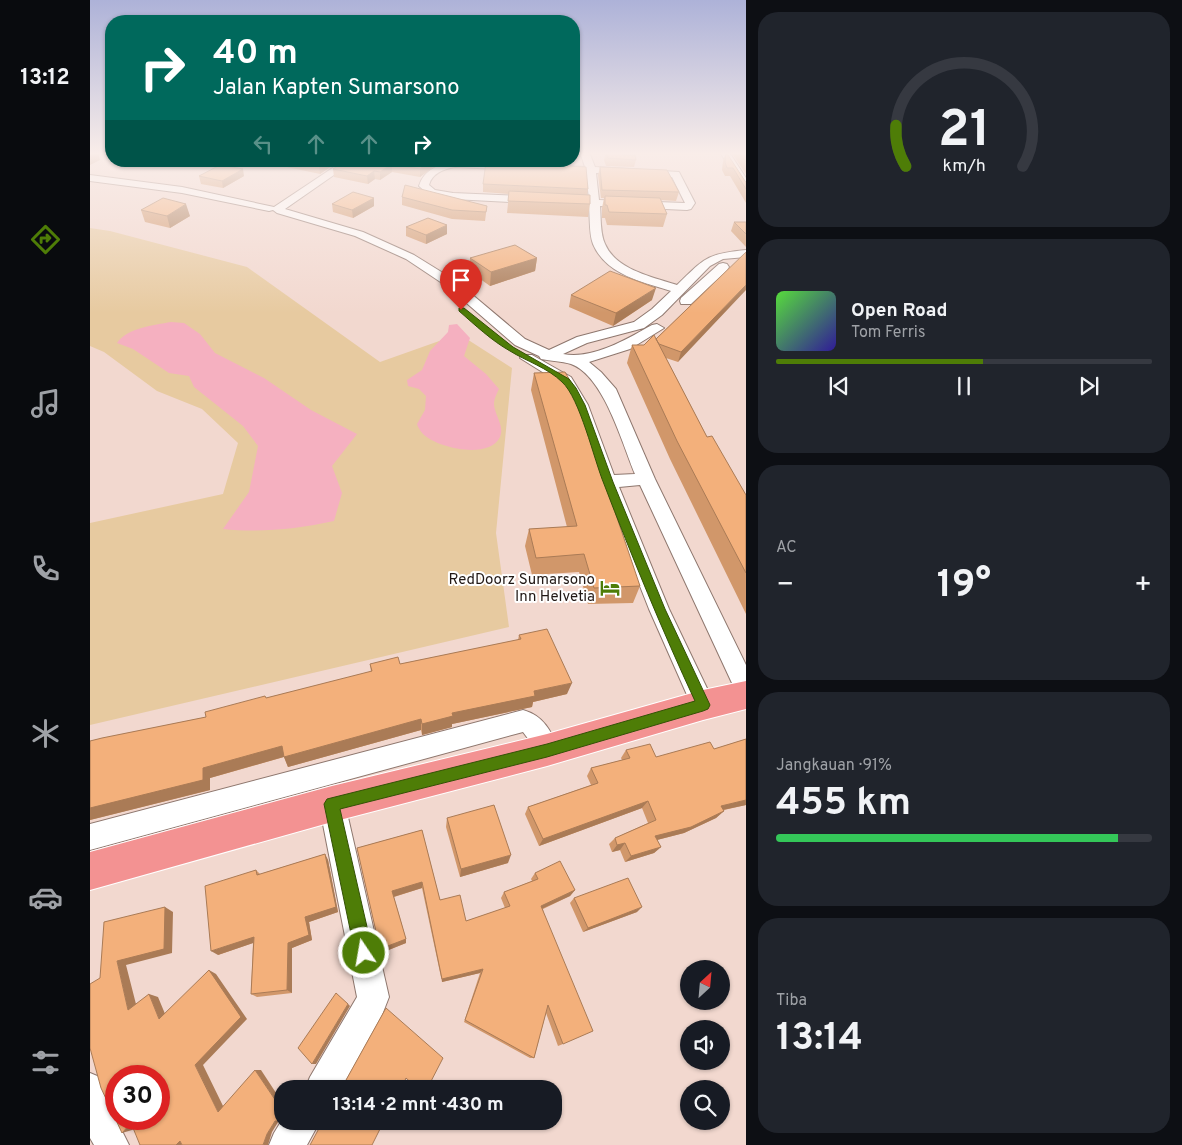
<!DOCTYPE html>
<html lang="id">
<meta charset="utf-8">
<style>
:root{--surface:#171b24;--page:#20242c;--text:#f1f3f6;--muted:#9ea1a6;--line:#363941;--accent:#4e7d07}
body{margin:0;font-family:Overpass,sans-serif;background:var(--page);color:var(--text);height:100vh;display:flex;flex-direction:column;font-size:19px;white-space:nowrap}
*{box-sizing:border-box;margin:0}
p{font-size:16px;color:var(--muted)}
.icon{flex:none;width:28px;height:28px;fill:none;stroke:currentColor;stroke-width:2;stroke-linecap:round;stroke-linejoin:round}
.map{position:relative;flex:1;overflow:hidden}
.sheet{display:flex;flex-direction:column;gap:12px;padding:12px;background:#0d0f14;width:436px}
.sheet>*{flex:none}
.guide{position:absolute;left:15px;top:15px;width:475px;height:152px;border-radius:20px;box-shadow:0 1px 4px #0004;background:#00695c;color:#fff;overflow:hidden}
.needle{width:32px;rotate:26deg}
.fabs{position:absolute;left:590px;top:960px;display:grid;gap:10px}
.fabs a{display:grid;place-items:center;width:50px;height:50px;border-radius:50%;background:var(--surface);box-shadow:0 1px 4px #0004;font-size:25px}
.speed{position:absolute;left:15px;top:1065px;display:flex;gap:10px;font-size:25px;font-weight:700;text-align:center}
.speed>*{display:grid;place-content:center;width:65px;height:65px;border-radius:50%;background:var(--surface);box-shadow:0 1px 4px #0004;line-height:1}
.speed .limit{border:8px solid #d22;background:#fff;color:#111}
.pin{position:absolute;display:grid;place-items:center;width:42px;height:42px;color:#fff;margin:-51px -21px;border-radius:50% 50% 50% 0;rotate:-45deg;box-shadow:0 0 5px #0007}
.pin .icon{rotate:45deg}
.me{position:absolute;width:55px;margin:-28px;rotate:348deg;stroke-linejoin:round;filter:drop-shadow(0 0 4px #0008)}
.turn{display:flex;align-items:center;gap:18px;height:105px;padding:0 25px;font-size:22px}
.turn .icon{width:65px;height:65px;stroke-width:2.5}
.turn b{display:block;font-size:35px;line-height:42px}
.lanes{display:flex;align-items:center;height:48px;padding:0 25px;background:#0003;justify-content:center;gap:25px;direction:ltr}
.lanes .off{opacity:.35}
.big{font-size:38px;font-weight:700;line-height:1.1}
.sheet .widget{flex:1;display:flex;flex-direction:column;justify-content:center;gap:8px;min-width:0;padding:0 18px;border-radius:20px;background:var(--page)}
.sheet .dial{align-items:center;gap:0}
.dial svg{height:130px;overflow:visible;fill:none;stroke:var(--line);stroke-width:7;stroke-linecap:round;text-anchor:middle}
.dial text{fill:var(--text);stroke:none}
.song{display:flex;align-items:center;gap:15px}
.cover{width:60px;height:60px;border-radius:8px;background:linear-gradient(135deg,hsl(110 70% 55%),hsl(250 70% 35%))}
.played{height:5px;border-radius:2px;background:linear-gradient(90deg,var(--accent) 55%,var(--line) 55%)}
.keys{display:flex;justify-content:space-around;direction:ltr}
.heat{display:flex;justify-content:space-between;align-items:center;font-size:28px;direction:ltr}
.charge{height:8px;border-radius:4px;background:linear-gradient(90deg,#34c759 91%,var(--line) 0)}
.trip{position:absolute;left:184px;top:1080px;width:288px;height:50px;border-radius:20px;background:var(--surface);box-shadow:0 1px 4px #0004;font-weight:700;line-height:50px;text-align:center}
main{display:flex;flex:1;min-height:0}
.menu{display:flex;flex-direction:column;width:90px;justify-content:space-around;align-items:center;background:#090b0e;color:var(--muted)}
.menu .icon{width:35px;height:35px}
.menu .active{color:var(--accent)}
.menu b{font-size:22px;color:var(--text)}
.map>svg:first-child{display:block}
.green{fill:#e7caa0}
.water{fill:#f5b0c0}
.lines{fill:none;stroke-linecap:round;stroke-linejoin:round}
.minor-casing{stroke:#8e776e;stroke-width:2}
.trunk-casing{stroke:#fff;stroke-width:2}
.minor{fill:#fff;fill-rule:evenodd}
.trunk{fill:#f39292;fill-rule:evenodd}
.wall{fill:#d1976a}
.shaded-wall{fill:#aa7b56}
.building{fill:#f3b07b;stroke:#aa7b56;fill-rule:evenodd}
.route{fill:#4e7d07;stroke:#335105}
.labels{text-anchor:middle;stroke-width:4;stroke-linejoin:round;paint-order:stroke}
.poi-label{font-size:15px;fill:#211815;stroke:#fff;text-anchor:end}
</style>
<main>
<nav class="menu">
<b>13:12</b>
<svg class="icon active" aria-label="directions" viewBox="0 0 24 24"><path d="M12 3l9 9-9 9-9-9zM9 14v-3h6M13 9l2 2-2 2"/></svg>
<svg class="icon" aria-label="music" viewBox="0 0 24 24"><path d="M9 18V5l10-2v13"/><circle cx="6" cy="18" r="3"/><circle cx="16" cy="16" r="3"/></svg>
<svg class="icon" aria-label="phone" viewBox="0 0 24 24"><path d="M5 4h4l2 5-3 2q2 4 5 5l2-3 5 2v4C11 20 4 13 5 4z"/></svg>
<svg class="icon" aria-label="climate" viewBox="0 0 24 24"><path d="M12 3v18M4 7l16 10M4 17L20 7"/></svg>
<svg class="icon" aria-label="car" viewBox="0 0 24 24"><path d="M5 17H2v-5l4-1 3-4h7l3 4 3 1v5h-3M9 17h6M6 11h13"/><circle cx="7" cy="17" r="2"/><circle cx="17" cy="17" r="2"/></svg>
<svg class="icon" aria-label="filters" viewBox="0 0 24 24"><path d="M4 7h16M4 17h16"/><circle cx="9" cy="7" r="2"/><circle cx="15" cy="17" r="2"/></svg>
</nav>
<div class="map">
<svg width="656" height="1145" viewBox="0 0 656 1145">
<rect width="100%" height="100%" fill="#f2d8cf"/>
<!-- green -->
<path class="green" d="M0 228 20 231 157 267 290 362 369 334 422 368 406 533 419 627 0 725V523L133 494 148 443 112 409 67 391 14 352 0 346Z"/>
<!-- water -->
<path class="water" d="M81 322 94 323 110 334 125 353 174 378 221 410 267 434 242 466 252 493 244 521C207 529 171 533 133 529L159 492 168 446 153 426 104 387 99 376 79 373 43 349 27 343C37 328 64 325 81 322Z
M367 324 380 338 374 356 396 374 409 389C407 393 404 399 404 404 404 414 415 426 410 437 399 460 347 448 333 434 330 431 328 427 327 424L335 410 336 396 329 389 318 386 317 380 332 370 340 351 358 332 359 325Z"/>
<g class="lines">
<defs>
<path id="minor" d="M490 152H499L505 167 589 172 605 203 601 209 597 210 510 206C511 218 510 234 515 244 526 270 563 277 587 285 615 258 616 254 656 250V257L633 259 620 266 572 315 554 328 497 343 473 354C502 360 537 339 562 325L567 324 574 328 540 349 499 362 511 372 526 389 565 479 656 665V699L648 696 550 485 529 487 579 609 625 705 621 713 613 716 605 713 559 609 509 482 482 405 470 383 430 358 432 355H442L481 377 498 405 524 475 545 474C532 443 514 376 481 364 471 361 461 361 451 359L449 356 425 345 358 287 316 259 265 236 187 213 183 210 179 211 92 193 0 181V175L92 187 184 207 253 161H264L195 209 273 232 324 255 366 281 435 339 459 350 487 337 544 322 562 309 581 291C553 282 516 275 503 244 499 234 500 217 499 206L363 199 338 194 329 186C334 169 349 165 365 161L495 167ZM365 167 496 173 499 199 363 193 345 190 339 185C342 173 354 169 365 167ZM506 173 582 177 595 203 509 200Z
M630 152H639L656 178V189L652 188Z
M633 263 637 264 639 267 637 270 601 304H591L590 301 591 298 629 264Z
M433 710C454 716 461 731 469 750L466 758 457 762 448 758 439 740 433 732 0 850V824Z
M242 791 251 795 255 804 299 997 292 1015 251 1089H215L220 1077 267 997 229 804 233 795Z
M0 1073 12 1078 26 1119 39 1145H4L0 1138Z
M192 1120V1121H230L217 1145H179L184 1133Z"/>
<path id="trunk" d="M656 681V709L613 720 457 766 242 822 0 890V852L242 786 457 734 613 690Z"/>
</defs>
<!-- minor casing -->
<use href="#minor" class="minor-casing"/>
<!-- trunk casing -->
<use href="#trunk" class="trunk-casing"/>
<!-- minor -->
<use href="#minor" class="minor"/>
<!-- trunk -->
<use href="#trunk" class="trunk"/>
</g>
<!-- wall -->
<path class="wall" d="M516 152 533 155 546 160 544 167 516 166 514 160Z
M636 152 655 181 656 182V203L640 176H635L632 170 633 161Z
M641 152H656V174Z
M168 161H249L230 174Z
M255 161 343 167 330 177 302 172 290 180 285 179 278 184 244 177 243 169Z
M431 161H466V164L431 162Z
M510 167 589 192 586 201 571 200 577 214 573 227 517 225 515 218H512V208L514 198H511L508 175Z
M109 176H154L133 188 111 184Z
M393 184 498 189 497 195 500 204 498 217 417 213 419 194 393 192Z
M312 197 397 206 395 221 362 219 312 205Z
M284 198V206L263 218 243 212 242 204Z
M51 210 100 216 80 228 55 222Z
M644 222H656V247L641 231Z
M316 227 357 234 336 244 316 236Z
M656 252 588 362 576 358 617 437 656 495V614L580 459 537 363 542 345H554L566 339Z
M380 258H447L445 271 400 286 379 271Z
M481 295 562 300 523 326 479 307Z
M444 373 550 586 543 603 498 604 489 572 442 575 435 546 439 529 477 527 441 390Z
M429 635 477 694 443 702 442 707 362 724V727L332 735 331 730 198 767 194 757 120 778V790L0 820V741L116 717 176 698 281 672 280 664H310L428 640Z
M656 739V805L634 810V811L626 818 594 833 567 840 571 847 564 853 535 862 530 850 522 852 519 844 525 838 558 823 552 808 449 846 435 814 438 807 501 785 497 776 501 768 532 760 531 758 536 750 566 757 624 749Z
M357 818 418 863 370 877 356 827Z
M332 830 350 900 376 921 415 908 411 898 414 892 442 881 441 879 445 873 485 890 480 896 453 909 473 1044 468 1046 456 1013 444 1058H440L374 1022 390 973 352 982 332 888 304 897 316 939V943L291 953 267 848Z
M235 854 238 860 248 912 219 922 222 940 202 948V993L167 997 161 994 163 943 128 955 166 870 170 874Z
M484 898 547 912 493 932 480 903Z"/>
<!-- shaded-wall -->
<path class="shaded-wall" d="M4 152H8L10 160 0 165V154Z
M236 161H249L230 174 229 166Z
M339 161H343V167L330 177V169Z
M302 164V172L290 180V172Z
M153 169 154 176 133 188 132 181Z
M284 171 285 179 278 184 277 176Z
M284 198V206L263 218 262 210Z
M96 204 100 216 80 228 77 216Z
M357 225V234L336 244V235Z
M447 258 445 271 400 286 401 272Z
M656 285V290L588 362 591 352Z
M566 288 562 300 523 326 526 313Z
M482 683 477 694 443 702 442 707 362 724V727L332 735V724L362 713 444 691Z
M331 719V730L198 767 194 757Z
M192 746 197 756 120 778V790L0 820V808L113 768Z
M656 800V805L623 812 631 806Z
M558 801 552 808 449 846 453 839Z
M634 811 626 818 594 833 559 842 565 836Z
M535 843 530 850 522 852 527 845Z
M571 847 564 853 535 862 541 856Z
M235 854 238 860 248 912 219 922 222 940 202 948V993L197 990 198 943 215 917Z
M421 855 418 863 370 877 371 869Z
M332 882V888L303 897 302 891Z
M485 890 480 896 447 911 451 906Z
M75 907 83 912 82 953 36 965 48 1012 38 1010 27 961Z
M552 907 547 912 493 932 498 928Z
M164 937 169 941 128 955 121 951Z
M316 939V943L291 953 290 949Z
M393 969 390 973 352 982V979Z
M119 970 126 974 157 1019 113 1065 135 1110 128 1112 105 1065Z
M59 994 68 997 78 1021 69 1019Z
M258 1004 260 1006 226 1064H222Z
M165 1070H171L192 1102V1110Z
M190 1119 182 1132 178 1145H173L177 1134 185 1121Z
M52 1122 42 1130 32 1133 41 1123Z
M90 1141 92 1145H86Z"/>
<!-- building -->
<path class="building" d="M516 152 532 153 533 155H545L546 160 518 158Z
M636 152 655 181 656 182V189L643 168H637L635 162Z
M649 152H656V162Z
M205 161H236L229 166Z
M255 161H339L330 169 302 164 290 172 284 171 277 176 243 169Z
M396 162 496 167 498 189 393 184Z
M130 165 153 169 132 181 109 176Z
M510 167 577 170 589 192 512 190Z
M315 185 397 206 396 212 362 210 312 197Z
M419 191 500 195V204L418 201Z
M263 192 284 198 262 210 242 204Z
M515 196 570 198 577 214 519 212 517 205H515Z
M73 198 96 204 77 216 51 210Z
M338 218 357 225 336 235 316 227Z
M644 222H656V234Z
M425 245 447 258 401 272 380 258Z
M656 252V285L591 352 569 344 566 339Z
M520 271 566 288 526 313 481 295Z
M564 335 617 437 622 436 656 495V573L587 441 542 345H554Z
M475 372 482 384 550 586 504 588 494 554 446 558 439 529 487 526 444 373Z
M457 629 482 683 444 691 445 696 362 713 363 716 332 724 331 719 194 757 192 746 113 768V780L0 808V741L12 738 116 717 115 712 175 696 176 698 282 671 280 664 308 657 310 664 431 639 429 635Z
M656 739V800L631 806 634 811 601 827 565 836 571 847 541 856 535 843 527 845 525 838 566 820 558 801 453 839 438 807 508 783 501 768 540 758 536 750 560 744 566 757 620 742 624 749Z
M404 805 421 855 371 869 357 818Z
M332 830 350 900 370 895 376 921 420 906 414 892 448 879 445 873 470 861 485 890 451 906 503 1031 473 1044 458 1005 444 1058 375 1020 393 969 352 979 332 882 302 891 316 939 290 949 267 848Z
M235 854 246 907 215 917 219 935 198 943 197 990 161 994 164 937 121 951 115 886 166 870 167 875Z
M538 878 552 907 498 928 484 898Z
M75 907 74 949 27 961 38 1010 59 994 69 1019 119 970 151 1017 105 1065 128 1112 165 1070 192 1110V1121H185L177 1134 173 1145H92L90 1141 86 1145H50L41 1123 32 1133 11 1088 0 1048V984L10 978 14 922ZM26 1076H69V1119H26Z
M246 993 258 1004 222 1064 208 1048Z
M296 1008 353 1058 337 1089H328L316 1078 311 1089H251Z
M233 1121H294L282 1145H220Z"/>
<!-- sky -->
<linearGradient id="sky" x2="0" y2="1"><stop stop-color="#adb2d8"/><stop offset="0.49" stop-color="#f9ede9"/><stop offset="1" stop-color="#f9ede9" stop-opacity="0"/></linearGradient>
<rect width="656" height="313" fill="url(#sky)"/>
<!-- route -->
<path class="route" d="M369 308H374L423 347 479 379 486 388 495 405 523 482 575 609 620 705 618 709 613 711 457 757 250 809 283 953 280 959 274 961 268 959 265 953 234 804 237 799 457 744 605 701C572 630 542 557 514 484 504 460 490 398 472 382 458 368 436 361 420 351 402 341 385 325 369 311Z"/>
<!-- icons -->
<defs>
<symbol id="hotel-bare" viewBox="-9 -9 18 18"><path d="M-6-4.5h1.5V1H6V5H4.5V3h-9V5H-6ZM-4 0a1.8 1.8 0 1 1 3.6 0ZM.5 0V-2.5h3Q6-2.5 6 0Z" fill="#4e7d07" stroke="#fff" stroke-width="2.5" paint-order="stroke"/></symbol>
</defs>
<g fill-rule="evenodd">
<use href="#hotel-bare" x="506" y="574" width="28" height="28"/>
</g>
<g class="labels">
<!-- poi labels -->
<g class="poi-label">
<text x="505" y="584">RedDoorz Sumarsono<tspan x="505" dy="17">Inn Helvetia</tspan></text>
</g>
</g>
</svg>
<div class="fabs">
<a><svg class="needle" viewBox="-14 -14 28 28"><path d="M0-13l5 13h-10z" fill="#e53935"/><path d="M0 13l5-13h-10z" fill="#9ea1a6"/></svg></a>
<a><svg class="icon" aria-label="sound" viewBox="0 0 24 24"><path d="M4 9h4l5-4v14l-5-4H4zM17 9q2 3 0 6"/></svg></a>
<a><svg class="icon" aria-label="search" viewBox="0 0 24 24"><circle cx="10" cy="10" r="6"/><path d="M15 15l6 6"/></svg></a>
</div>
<div class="speed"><div class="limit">30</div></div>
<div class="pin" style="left:371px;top:310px;background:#d93025"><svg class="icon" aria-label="arrive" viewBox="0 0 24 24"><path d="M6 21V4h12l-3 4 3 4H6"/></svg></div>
<svg class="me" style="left:274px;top:953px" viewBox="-20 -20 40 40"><circle r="17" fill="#4e7d07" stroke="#fff" stroke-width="3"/><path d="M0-11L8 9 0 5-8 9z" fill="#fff"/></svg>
<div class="trip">13:14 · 2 mnt · 430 m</div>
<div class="guide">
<div class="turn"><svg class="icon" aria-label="right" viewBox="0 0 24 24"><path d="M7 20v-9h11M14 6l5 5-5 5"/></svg><div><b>40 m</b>Jalan Kapten Sumarsono</div></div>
<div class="lanes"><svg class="icon off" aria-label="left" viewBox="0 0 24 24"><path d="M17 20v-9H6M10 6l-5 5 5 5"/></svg><svg class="icon off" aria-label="ahead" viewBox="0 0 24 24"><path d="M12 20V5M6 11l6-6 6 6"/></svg><svg class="icon off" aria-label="ahead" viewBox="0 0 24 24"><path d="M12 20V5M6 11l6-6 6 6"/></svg><svg class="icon" aria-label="right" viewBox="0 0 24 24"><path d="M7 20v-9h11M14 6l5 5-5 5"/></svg></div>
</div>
</div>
<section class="sheet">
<div class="widget dial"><svg viewBox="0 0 100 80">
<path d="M14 69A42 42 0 1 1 86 69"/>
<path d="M14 69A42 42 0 0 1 8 44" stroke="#4e7d07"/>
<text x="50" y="56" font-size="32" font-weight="700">21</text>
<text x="50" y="72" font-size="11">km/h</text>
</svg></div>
<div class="widget">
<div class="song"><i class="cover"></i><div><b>Open Road</b><p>Tom Ferris</p></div></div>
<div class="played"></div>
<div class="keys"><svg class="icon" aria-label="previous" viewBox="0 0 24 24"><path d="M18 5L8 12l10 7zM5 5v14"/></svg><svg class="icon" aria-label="pause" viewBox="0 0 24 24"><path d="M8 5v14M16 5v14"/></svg><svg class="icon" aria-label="next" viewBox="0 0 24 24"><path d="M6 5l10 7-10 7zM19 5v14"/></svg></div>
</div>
<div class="widget"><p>AC</p>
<div class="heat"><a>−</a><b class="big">19°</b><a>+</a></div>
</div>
<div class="widget"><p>Jangkauan · 91%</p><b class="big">455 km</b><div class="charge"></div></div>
<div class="widget"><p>Tiba</p><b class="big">13:14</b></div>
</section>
</main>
